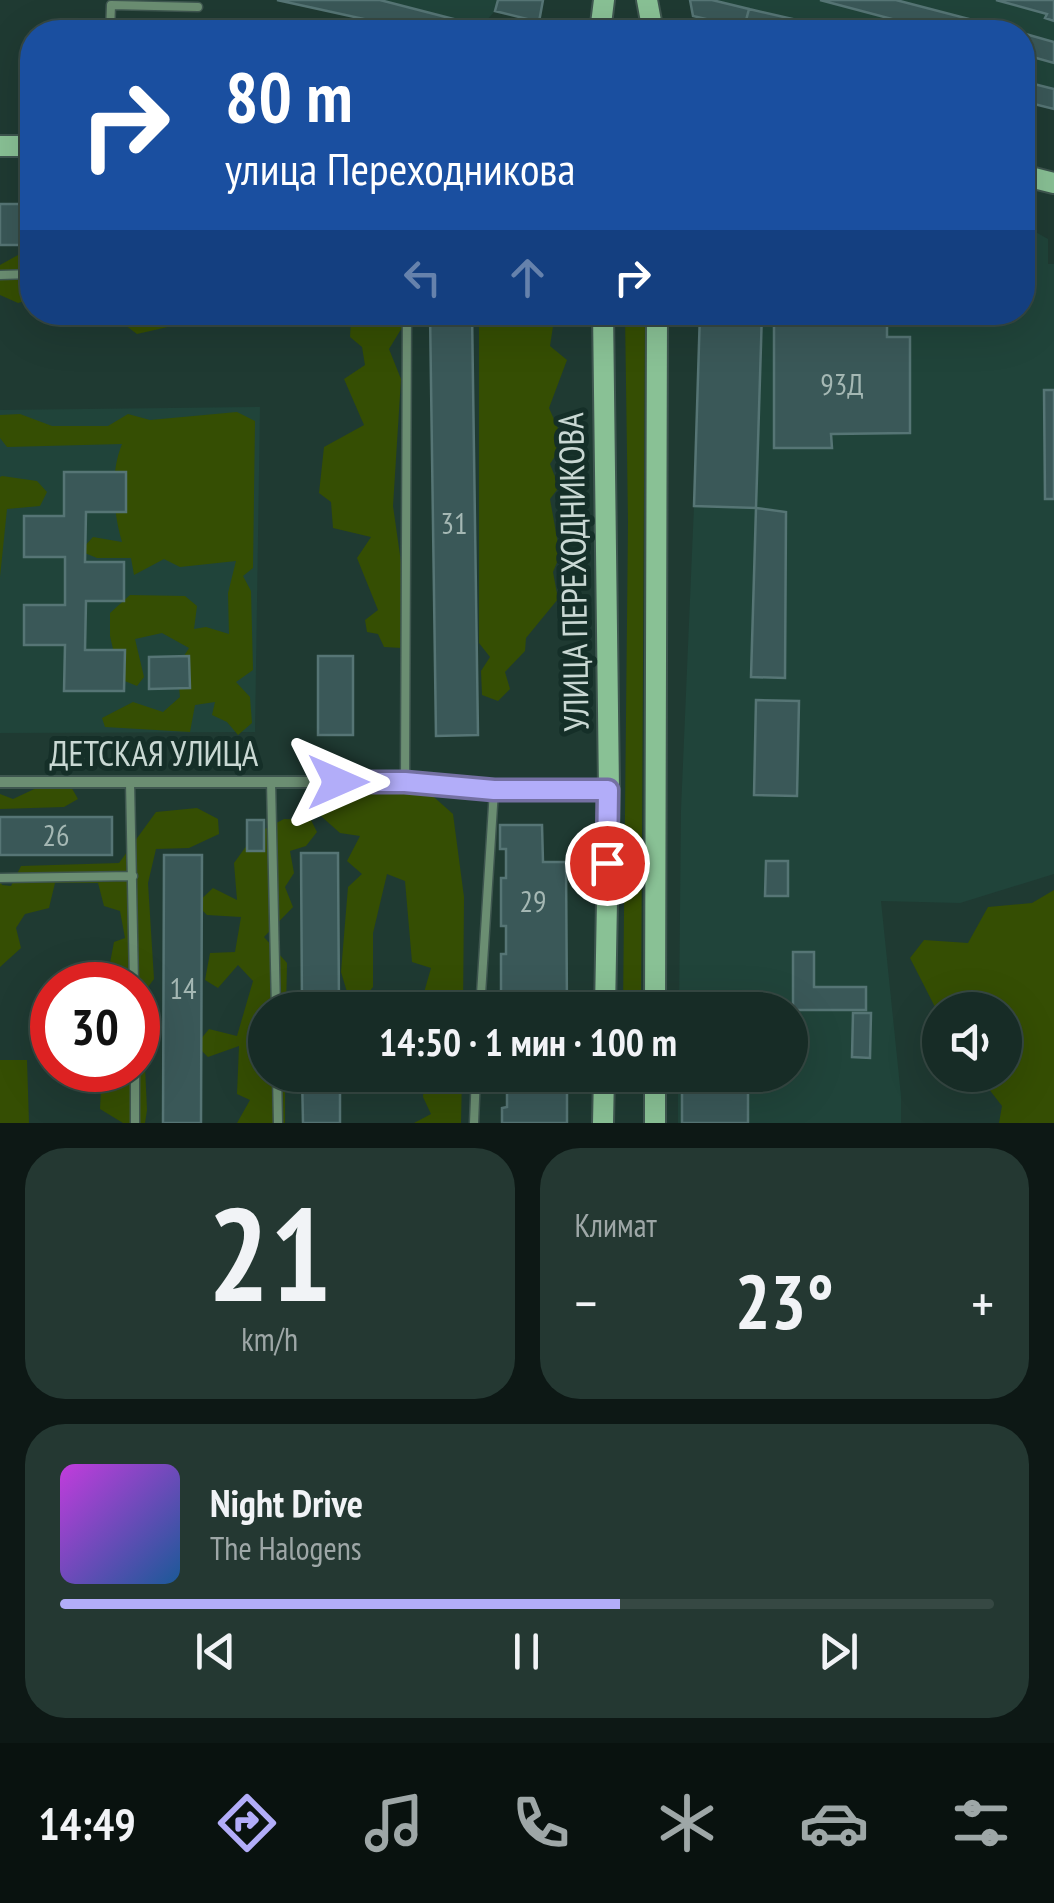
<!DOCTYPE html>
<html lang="ru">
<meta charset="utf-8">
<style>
:root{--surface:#172c26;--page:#243832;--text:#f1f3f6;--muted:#9ea7a7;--line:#364843;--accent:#b2adf9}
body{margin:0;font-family:"PT Sans Narrow",sans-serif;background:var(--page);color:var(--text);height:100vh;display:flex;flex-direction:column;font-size:38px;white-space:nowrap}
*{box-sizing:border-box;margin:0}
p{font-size:32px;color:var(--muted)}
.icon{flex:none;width:55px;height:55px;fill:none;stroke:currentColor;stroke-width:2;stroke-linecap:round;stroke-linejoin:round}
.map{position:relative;height:1123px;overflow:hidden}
.panel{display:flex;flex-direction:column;gap:25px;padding:25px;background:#0d1815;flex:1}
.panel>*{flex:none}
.banner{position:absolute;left:20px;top:20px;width:1015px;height:305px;border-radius:40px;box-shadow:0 10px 40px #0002,0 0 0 2px var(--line);background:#1a4fa0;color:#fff;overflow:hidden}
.buttons{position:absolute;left:922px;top:992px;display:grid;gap:20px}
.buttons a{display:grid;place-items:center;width:100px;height:100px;border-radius:50%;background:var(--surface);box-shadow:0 10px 40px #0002,0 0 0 2px var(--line);font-size:50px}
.speed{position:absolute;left:30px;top:962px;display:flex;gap:20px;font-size:50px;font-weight:700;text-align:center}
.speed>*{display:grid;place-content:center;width:130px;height:130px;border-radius:50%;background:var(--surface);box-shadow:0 10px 40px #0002,0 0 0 2px var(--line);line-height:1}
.speed .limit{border:15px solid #d22;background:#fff;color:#111}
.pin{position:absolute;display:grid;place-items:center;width:85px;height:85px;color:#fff;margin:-42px;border:5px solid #fff;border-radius:50%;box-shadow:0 2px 10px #0007}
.me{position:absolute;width:110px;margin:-55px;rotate:90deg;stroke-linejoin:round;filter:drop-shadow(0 0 8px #0008)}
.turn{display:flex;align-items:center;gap:35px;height:210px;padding:0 40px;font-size:45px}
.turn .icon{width:130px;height:130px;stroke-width:2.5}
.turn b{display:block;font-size:70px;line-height:85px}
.lanes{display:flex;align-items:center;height:95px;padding:0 40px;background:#0003;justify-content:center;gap:50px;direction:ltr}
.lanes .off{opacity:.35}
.big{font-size:75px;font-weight:600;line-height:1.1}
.panel .widget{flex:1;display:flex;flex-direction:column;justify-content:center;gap:15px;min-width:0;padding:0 35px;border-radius:40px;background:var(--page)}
.panel .dial{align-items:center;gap:0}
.dial b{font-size:130px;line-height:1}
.song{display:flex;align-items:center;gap:30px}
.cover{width:120px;height:120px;border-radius:15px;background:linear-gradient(135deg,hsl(290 70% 55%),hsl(210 70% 35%))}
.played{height:10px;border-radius:5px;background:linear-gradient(90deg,var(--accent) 60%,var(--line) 60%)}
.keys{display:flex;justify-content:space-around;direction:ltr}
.heat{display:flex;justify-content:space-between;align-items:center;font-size:55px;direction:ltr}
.panel .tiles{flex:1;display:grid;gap:25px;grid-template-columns:1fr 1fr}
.widget:last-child{grid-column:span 2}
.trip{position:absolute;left:248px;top:992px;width:560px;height:100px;border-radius:50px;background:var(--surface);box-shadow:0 10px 40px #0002,0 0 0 2px var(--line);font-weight:600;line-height:100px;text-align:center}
.tab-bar{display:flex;height:160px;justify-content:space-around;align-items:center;background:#09120f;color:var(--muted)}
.tab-bar .icon{width:70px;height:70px}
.tab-bar .active{color:var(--accent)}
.tab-bar b{font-size:45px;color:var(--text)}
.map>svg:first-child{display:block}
.built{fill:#20443a}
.green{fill:#354e03}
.building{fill:#3a5858;stroke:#567575;stroke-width:2.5}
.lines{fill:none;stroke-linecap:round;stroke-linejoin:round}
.service-casing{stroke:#3e564f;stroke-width:11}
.minor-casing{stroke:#3e564f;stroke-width:14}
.secondary-casing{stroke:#3e564f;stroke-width:24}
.service{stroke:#6b8e72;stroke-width:8}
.minor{stroke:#6b8e72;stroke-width:10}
.secondary{stroke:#89c195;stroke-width:20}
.route-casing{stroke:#7470a2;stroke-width:25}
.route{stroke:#b2adf9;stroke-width:18}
.labels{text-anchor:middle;stroke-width:10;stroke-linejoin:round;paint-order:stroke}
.number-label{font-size:30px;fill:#a5b8b4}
.street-label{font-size:35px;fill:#c9d8d3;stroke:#152f28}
</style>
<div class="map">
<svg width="1054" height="1123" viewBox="0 0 1054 1123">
<rect width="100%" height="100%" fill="#1f3a32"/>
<!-- built -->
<path class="built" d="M277 0H498L495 11 476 32H423Z
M690 0H1054V109L1023 101 1022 32H761L693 16Z
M1023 225 1048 239V264H1054V874L960 903 881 901 901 1096V1123H678V1075H790V1010H679L681 810 694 506 756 508 763 313 1022 312Z
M260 407 255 732 0 733V410Z"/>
<!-- green -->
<path class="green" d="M18 255H32V299L18 303 0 295V265Z
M109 313H180L181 324 137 334Z
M371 313H411L389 349 401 379 393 506 402 569V648L384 647 378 634 367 632 365 620 378 610 357 558 371 537 333 528 331 502 319 493 324 447 364 425 344 379 365 365 362 347 350 337 351 320Z
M479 313H545L554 320 550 346 567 360 549 408 564 442 550 464 559 487 550 499 560 555 553 572 558 599 526 638 525 651 505 672 510 689 498 701 482 695 481 671 490 657 479 643Z
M645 313 641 1010H623L628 522 625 313Z
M237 412 255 421 253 568 243 576 251 591 253 670 236 682 250 697 252 723 238 735 227 722 212 715 215 702 195 705 190 732 105 727 102 718 133 702 163 712 180 697 177 667 189 648 162 633 135 639 144 677 137 686 120 679 110 636V613L130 595 185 596 197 606 194 629 206 627 229 634 228 593 236 561 180 567 164 559 134 575 131 558H97L80 551 93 537 122 542C113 512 110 473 122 444L7 447 0 438V415L20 414 52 426H108L128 414 150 420Z
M2 476 37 481 47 492 40 506 7 509 0 577V477Z
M45 784 70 785 78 799 64 807 0 809V794L13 799Z
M326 787 426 790 453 814 464 897 463 1010H432L423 996 431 968 412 962 405 881 387 874 373 933V987L365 997 373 1010H340L347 992 341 972 348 887 362 874 347 861 360 836 340 833 313 809Z
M197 808 218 819 219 834 189 848 156 849 148 883 154 979 145 991 151 1021 144 1045 147 1110 145 1123H123L100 1109 101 1089 111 1075V1070H138V985H85L86 973 109 968 114 942 125 938 120 911 104 906 98 883H55L49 908 25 914 16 928 21 948 0 967V880L2 885 11 886 21 866 119 863 156 812Z
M284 819 311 820 317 832 306 846 290 851 294 873 285 887 293 907 264 937 287 963 286 1010H265V1075H275L285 1091V1123H237L250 1100 237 1094 239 1046 208 1057 196 1045 209 1029 237 1036 253 981 238 965 218 988 205 980 210 953 235 952 241 917 207 915 196 904 213 888 237 900 234 863 255 834Z
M1054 890V1123H999L1002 1106 978 1075H1005V1010H950L935 1007 910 958 924 940 968 943 988 907 1032 903Z
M0 1060H27L29 1123H0Z
M424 1075H462L461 1123H414L431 1114 423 1097Z"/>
<!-- building -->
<path class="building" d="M277 0H380L469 23 468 32H423Z
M498 0H543L539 22 495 11Z
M690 0H712L749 9 744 28 693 16Z
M820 0H896L1019 32H941Z
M996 0H1054V21L1045 18 1047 14Z
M749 9 810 23 808 32H761L744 28Z
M1022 33 1054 42V63L1022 54Z
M1022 81 1054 89V109L1022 101Z
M0 204H32V245H0Z
M430 312H472L478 735 436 736Z
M700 312H762L756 508 694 506Z
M774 312H887V337H910V433L831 434 832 448H774Z
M1044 390H1054V499H1045Z
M64 472H126V512H86L85 562H124V601H86L85 650H125L124 691H64L65 645H24V605H65V557H24V516H64Z
M756 508 786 512 785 678 751 677Z
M189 656 190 688 149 689V657Z
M318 656H353V735H318Z
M756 700 799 701 797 796 754 795Z
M0 817H112V855H0Z
M247 820H264V851H247Z
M500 825H542L543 862H566L567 1010H507V1003H501V954H506V926H501V878H506V849H500Z
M301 853H338L339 1010H302Z
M164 855H202L201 1123H163Z
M766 861H788V896H765Z
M793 952H814V987H866V1010H793Z
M853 1013H871L870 1058 852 1057Z
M302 1075H340V1123H303Z
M502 1075H567V1123H502V1108L507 1107V1080H502Z
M682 1081H748V1123H682Z"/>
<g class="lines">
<defs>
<path id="service" d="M110 32 111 5 198 7
M518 32V25
M0 275 32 274
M130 782 134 985
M271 782 276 1010
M405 782 407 312
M0 878 133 876
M480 1010 494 790
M135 1070V1123
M277 1075 278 1123
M474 1123 476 1075"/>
<path id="minor" d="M0 782H405L494 790H609"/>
<path id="secondary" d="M647 0 653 32
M600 32 604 0
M0 146H32
M1022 175 1054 183
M603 312 609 790 605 1010
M655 1010 657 312
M603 1123 604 1075
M655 1123V1075"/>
</defs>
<!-- service casing -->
<use href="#service" class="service-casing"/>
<!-- minor casing -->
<use href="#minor" class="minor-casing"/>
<!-- secondary casing -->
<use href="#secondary" class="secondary-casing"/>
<!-- service -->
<use href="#service" class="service"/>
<!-- minor -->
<use href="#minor" class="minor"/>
<!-- secondary -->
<use href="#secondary" class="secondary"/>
</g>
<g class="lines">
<defs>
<path id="route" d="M338 782H405L494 790H608L607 863"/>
</defs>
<!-- route casing -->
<use href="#route" class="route-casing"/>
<!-- route -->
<use href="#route" class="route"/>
</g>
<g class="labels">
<!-- number labels -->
<g class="number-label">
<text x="842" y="395">93Д</text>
<text x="454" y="534">31</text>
<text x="56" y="846">26</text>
<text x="533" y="912">29</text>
<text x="183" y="999">14</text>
</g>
<!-- street labels -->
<g class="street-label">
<text transform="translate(574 572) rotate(-91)" y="12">УЛИЦА ПЕРЕХОДНИКОВА</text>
<text x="154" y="766">ДЕТСКАЯ УЛИЦА</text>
</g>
</g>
</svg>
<div class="buttons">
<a><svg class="icon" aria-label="sound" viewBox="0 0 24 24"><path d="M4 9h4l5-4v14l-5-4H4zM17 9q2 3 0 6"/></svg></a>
</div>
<div class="speed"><div class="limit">30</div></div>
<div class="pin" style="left:607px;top:863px;background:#d93025"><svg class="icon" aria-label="arrive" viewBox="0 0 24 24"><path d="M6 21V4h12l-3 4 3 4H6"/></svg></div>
<svg class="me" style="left:338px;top:782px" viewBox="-20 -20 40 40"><path d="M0-17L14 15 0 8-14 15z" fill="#b2adf9" stroke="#fff" stroke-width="4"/></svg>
<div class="trip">14:50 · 1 мин · 100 m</div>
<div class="banner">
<div class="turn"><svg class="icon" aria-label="right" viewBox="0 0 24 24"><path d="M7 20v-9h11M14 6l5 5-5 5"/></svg><div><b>80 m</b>улица Переходникова</div></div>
<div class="lanes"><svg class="icon off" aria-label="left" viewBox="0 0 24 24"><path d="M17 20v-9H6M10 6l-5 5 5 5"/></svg><svg class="icon off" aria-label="ahead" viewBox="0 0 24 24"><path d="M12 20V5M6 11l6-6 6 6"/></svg><svg class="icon" aria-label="right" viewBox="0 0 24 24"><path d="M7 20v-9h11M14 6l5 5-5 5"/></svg></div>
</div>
</div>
<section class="panel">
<div class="tiles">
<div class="widget dial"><b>21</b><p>km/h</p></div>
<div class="widget"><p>Климат</p>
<div class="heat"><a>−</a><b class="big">23°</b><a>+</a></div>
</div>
<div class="widget">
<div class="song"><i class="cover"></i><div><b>Night Drive</b><p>The Halogens</p></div></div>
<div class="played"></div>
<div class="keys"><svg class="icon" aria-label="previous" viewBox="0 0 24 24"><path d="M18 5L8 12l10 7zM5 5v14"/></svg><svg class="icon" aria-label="pause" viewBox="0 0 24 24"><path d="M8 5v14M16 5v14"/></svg><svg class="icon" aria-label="next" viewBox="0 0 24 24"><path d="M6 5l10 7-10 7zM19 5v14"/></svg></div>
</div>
</div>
</section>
<nav class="tab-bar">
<b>14:49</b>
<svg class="icon active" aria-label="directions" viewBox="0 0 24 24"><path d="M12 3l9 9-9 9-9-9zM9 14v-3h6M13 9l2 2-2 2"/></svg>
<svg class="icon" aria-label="music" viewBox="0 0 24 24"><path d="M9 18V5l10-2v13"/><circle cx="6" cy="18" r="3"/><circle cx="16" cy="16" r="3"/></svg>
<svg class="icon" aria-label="phone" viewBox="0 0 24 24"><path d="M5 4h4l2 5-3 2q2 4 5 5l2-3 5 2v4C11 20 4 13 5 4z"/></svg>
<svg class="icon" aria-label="climate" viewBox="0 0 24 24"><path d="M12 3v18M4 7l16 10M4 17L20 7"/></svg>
<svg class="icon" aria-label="car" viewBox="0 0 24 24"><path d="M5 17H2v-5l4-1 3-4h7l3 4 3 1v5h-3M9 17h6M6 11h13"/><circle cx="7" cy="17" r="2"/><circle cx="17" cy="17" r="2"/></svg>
<svg class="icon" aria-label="filters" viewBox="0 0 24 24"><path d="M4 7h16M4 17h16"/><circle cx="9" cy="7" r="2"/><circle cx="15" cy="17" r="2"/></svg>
</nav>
